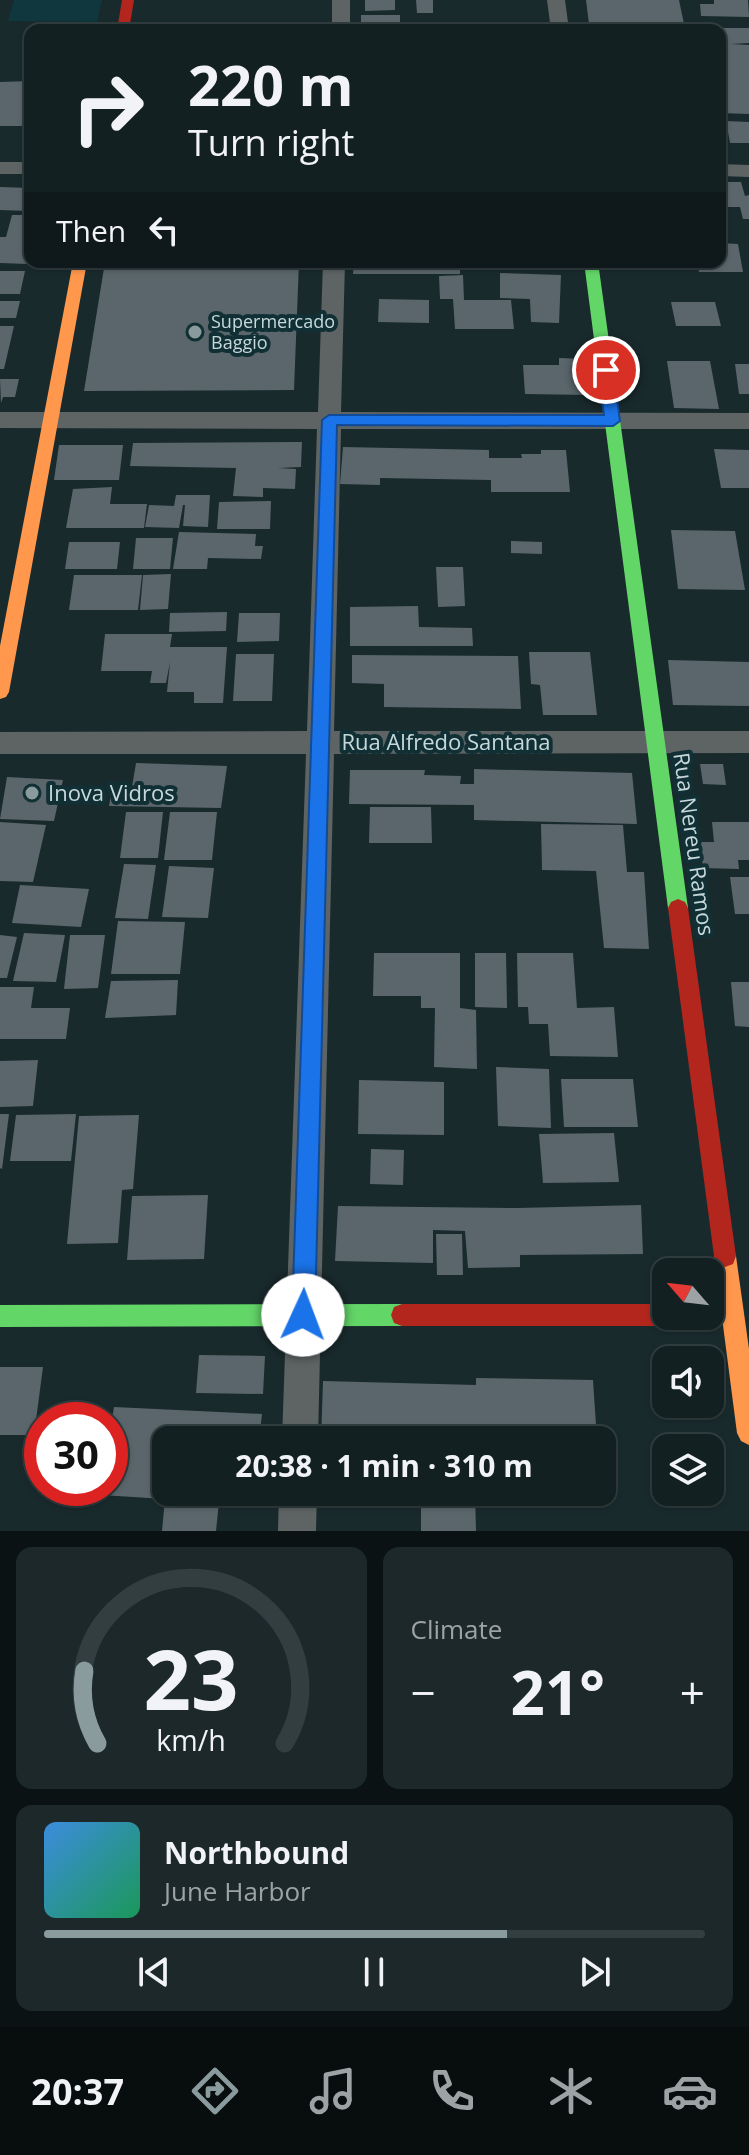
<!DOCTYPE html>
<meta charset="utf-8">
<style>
:root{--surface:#132022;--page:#1c282a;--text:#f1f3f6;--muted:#9da3a5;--line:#323e40;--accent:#8a9b9e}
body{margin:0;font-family:"Open Sans",sans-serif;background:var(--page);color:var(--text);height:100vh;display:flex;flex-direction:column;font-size:30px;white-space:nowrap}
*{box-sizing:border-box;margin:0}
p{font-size:26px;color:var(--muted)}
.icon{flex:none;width:44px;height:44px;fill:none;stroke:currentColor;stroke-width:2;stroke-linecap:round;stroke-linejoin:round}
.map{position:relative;height:1531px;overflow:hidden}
.details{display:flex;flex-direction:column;gap:16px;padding:16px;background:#0a1213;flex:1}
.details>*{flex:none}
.guide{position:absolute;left:24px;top:24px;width:702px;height:244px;border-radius:16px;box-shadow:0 2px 6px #0004,0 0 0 2px var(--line);background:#132022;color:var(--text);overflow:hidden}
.needle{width:52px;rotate:298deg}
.buttons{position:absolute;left:652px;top:1258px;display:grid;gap:16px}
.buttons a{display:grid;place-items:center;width:72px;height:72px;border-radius:16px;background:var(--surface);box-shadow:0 2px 6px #0004,0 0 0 2px var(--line);font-size:40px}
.speed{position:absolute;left:24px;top:1402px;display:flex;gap:16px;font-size:40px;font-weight:700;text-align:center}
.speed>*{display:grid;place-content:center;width:104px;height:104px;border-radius:50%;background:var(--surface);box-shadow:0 2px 6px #0004,0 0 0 2px var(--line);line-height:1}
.speed .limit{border:12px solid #d22;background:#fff;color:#111}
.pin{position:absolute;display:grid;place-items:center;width:68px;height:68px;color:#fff;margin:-34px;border:4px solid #fff;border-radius:50%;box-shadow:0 2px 8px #0007}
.me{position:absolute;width:88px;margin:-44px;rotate:2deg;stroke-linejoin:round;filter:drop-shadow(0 0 6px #0008)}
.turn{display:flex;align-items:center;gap:28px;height:168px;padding:0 32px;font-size:36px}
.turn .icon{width:104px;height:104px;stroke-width:2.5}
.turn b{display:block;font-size:56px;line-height:68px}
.then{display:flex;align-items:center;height:76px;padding:0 32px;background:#0003;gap:16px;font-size:30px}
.big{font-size:60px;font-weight:700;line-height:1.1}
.details .card{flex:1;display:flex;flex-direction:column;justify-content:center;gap:12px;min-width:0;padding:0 28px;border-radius:16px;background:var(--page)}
.details .dial{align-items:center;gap:0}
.dial svg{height:208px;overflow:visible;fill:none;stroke:var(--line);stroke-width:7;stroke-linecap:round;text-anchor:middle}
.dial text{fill:var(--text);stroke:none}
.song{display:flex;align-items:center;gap:24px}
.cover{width:96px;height:96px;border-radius:12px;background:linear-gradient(135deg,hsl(210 70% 55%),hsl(150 70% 35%))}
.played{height:8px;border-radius:4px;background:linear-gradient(90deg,var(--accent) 70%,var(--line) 70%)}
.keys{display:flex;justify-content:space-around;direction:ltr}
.heat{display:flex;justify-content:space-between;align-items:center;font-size:44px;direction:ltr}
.details .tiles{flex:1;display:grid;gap:16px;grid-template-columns:1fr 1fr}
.card:last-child{grid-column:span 2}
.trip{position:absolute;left:152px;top:1426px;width:464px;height:80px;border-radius:16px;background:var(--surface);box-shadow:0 2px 6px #0004,0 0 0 2px var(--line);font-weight:700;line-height:80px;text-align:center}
.tab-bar{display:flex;height:128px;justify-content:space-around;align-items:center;background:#080d0e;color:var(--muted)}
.tab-bar .icon{width:56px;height:56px}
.tab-bar .active{color:var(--accent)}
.tab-bar b{font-size:36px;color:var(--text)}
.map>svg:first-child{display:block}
.built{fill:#0f373d}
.building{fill:#5a666b}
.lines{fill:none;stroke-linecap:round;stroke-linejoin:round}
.street{fill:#5e6464;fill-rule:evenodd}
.fast{fill:#63d668;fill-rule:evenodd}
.slow{fill:#ff974d;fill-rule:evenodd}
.jam{fill:#b3261e;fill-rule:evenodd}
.route{fill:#1a73e8;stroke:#114b97;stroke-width:2}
.poi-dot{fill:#8a9b9e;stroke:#113035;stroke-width:3}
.labels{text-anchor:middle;stroke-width:8;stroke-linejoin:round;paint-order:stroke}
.far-poi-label{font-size:18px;fill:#c7d8db;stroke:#113035;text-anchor:start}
.street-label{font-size:22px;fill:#c7d8db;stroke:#113035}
.poi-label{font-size:22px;fill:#c7d8db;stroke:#113035;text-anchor:start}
</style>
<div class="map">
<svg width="749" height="1531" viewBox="0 0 749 1531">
<rect width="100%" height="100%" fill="#192a2d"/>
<!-- built -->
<path class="built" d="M14 0H102L97 22 8 21Z"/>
<!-- building -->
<path class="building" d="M365 0H395V10L365 11Z
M416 0H433V13H417Z
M586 0H679L684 24H589Z
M714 0H748L749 17 701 16 700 4H714Z
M361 15H400V30H361Z
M720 28H749V43L731 44 749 45V114L720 113Z
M30 81V126H0V82Z
M726 121 749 122V143H730Z
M721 182H741L745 196 749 195V219H743L740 207H727Z
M0 187 30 188 28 211 0 210Z
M12 215H30L28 264 0 263V237H6Z
M720 243 738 244 743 272H699L697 262H720Z
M105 262H299L294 390 84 391Z
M354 262H460V274H353Z
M0 271H25L20 294H0Z
M500 273 561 275 559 323 531 322 530 299 500 298Z
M463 275 464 300H511L514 329H455L453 299H440L439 276Z
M379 299 429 300V323L378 322Z
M0 301H20L16 318H0Z
M671 302H715L721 326H676Z
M0 326H14L4 369H0Z
M559 358 586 359 589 395 525 394 523 365H559Z
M667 361H710L719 409 674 408Z
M735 364H749V394H739Z
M0 379H19L15 397H3L1 403Z
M302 442 301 467 278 468 296 469 295 489 263 488V497L233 496 236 468 130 466 133 443Z
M59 445H123L119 480H54Z
M343 447 489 450V458H522L521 454H541V450H566L570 492H491V480L380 478V485L340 484Z
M714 449 749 450V488H721Z
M112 487 110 504H147L144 528H66L73 489Z
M176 495H210L208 527 183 526 185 505H183L179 528 145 527 149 505 174 506Z
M271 501 270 529H217L219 502Z
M671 530 735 531 745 590 678 589Z
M179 532 256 534 255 546H263L261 559 208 558 207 569H173Z
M136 538H173L170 569H133Z
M511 541 542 542V554L511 553Z
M69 542H120L117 569H65Z
M436 567H463L465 606 438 607Z
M171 574 168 609 140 610 143 575Z
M74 575H142L138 610H69Z
M418 606 419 627 472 628 473 646H350V607Z
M227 612 226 631 169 632 170 613Z
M239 613H280L279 641 237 642Z
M105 634H172L170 647H227L223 703H194V692H167L170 662 166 683H150L152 671H101Z
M529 652H590L597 715H543L540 685 531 684Z
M236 654H274L272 701H233Z
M352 655 518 656 521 709 384 707V684L352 683Z
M668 660 749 662V706L673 705Z
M136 763 227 766 221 808 109 806 112 787H132Z
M700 764H723L726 785 703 784Z
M474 769 632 773 637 824 474 820V805L349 804 350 770H425L424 775 461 776 460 784H474Z
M7 777 63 780 54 821 0 819Z
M370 807H431L432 843H369Z
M126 812H163L158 858H120Z
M170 812H217L212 860H164Z
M0 822 46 825 33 882 0 881Z
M712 822H749V860H738L739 869 703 868 700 842H714Z
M541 824 623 825 627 872H644L649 949 604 948 596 871 542 870Z
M124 864 156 865 148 919 115 918Z
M169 866 214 868 208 918 162 917Z
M730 877H749V914H735Z
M20 885 89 889 81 927 12 923Z
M118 921 185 922 180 974H111Z
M24 933 65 935 56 982 13 981Z
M0 935 17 937 7 978H0Z
M70 935H105L98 988 64 989Z
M374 953H460V1008L476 1010 477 1069 434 1067 435 1008H421V996H373Z
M475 953H506L507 1008 475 1007Z
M517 953H573L577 1008 614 1007 618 1057 550 1056 548 1024H529L528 1007H518Z
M178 980 176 1015 105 1018 111 981Z
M731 982H749V1027L735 1026Z
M0 987H34L31 1008H70L66 1039H0Z
M38 1060 33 1106 0 1107V1061Z
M496 1067 549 1069 551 1128 498 1126Z
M561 1079H633L638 1127H564Z
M359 1080 444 1082V1135L358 1134Z
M0 1114H9L2 1169 0 1168Z
M76 1114 71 1161H10L16 1115Z
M139 1115 133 1189 122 1190 118 1243 67 1244 79 1116Z
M614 1133 619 1182 543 1183 539 1134Z
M371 1149 404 1150 403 1185 370 1184Z
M208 1195 204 1259 127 1260 132 1196Z
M641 1205 643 1254 520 1255V1267L468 1268 465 1231 433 1230V1263L335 1261 338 1206 518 1208Z
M436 1234H462L463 1275H437Z
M199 1355 265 1356 263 1394 196 1393Z
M0 1367H43L34 1435H0Z
M476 1378 593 1380 597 1440H321L323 1381 476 1385Z
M114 1407 262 1414 259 1440H166V1492H220L216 1531H162L165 1499 101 1495 102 1488H110V1432Z
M421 1492H475L476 1531H421Z"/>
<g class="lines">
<!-- street -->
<path class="street" d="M332 0H350V30H332Z
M547 0H565L569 30H551Z
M0 162H30V174H0Z
M720 164 749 165V177L720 176Z
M323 262H345L341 412 749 413V429H341L334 731H749V753L334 754 318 1440H282L306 754H0V732L307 731 317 429 0 428V412H318Z
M279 1492H317L316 1531H278Z"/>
<!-- fast -->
<path class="fast" d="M584 262H598L688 908 685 914 678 917 671 914 668 908Z
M402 1304 410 1307 413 1315 410 1323 402 1326 0 1327V1305Z"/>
<!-- slow -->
<path class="slow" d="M73 262H87L9 692 6 697 0 699V646Z
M725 1245 733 1248 736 1256 749 1349V1445L741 1441 737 1433 714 1256 717 1248Z"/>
<!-- jam -->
<path class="jam" d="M122 0H134L129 30H117Z
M678 899 685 902 688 908 736 1256 733 1264 725 1267 717 1264 714 1256 668 908 671 902Z
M402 1304H666V1316H677L674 1323 666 1326H402L394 1323 391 1315 394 1307Z"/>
</g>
<!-- route -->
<path class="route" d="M606 365 613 370 620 421 613 426 337 425 315 1315 311 1323 303 1327 295 1323 292 1315 322 420 329 415H604L598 370Z"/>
<!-- markers -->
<g class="poi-dot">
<circle cx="195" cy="332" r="8"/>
<circle cx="32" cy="793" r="8"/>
</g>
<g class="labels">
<!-- far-poi labels -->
<g class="far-poi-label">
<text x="211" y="328">Supermercado<tspan x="211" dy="21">Baggio</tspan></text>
</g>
<!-- street labels -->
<g class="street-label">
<text x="446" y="750">Rua Alfredo Santana</text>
<text transform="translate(694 844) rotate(82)" y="8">Rua Nereu Ramos</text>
</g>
<!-- poi labels -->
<g class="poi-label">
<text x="48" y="801">Inova Vidros</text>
</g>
</g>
</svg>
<div class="buttons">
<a><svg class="needle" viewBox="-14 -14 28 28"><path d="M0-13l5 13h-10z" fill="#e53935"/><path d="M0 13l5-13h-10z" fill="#9da3a5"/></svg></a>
<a><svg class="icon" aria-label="sound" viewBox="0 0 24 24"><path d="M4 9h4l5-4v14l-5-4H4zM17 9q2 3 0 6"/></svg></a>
<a><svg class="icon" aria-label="layers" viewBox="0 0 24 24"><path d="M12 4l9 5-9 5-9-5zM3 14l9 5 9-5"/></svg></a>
</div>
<div class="speed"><div class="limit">30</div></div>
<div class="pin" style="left:606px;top:370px;background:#d93025"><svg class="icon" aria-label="arrive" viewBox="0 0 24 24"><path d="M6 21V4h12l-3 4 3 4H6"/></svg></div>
<svg class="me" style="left:303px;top:1315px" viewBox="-20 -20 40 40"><circle r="19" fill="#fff"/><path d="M0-13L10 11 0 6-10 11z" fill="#1a73e8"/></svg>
<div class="trip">20:38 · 1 min · 310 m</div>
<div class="guide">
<div class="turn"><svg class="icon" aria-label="right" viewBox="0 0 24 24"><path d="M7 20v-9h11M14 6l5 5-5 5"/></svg><div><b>220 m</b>Turn right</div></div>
<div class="then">Then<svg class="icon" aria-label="left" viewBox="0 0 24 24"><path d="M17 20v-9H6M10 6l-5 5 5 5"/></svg></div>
</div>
</div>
<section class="details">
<div class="tiles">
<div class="card dial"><svg viewBox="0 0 100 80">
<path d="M14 69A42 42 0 1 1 86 69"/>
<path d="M14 69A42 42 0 0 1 9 41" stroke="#8a9b9e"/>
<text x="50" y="56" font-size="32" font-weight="700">23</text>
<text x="50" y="72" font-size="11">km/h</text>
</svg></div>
<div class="card"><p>Climate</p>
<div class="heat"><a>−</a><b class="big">21°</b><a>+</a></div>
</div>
<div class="card">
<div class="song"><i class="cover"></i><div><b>Northbound</b><p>June Harbor</p></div></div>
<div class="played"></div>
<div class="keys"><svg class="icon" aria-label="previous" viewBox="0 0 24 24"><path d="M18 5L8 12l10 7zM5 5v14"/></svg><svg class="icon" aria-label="pause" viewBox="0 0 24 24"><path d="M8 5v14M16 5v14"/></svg><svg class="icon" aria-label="next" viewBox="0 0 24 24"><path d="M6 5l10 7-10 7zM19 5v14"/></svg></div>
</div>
</div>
</section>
<nav class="tab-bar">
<b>20:37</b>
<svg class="icon active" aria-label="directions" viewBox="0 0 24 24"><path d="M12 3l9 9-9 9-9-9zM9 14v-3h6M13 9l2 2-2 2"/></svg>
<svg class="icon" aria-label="music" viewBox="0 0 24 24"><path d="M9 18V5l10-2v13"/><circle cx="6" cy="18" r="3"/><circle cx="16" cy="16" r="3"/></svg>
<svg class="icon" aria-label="phone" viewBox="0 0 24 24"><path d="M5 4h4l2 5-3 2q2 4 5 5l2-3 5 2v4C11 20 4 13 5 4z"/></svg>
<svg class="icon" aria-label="climate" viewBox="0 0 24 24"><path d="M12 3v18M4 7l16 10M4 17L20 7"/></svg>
<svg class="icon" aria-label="car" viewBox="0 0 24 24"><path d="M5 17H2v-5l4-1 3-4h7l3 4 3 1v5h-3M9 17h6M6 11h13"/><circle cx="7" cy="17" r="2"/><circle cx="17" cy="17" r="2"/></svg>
</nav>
